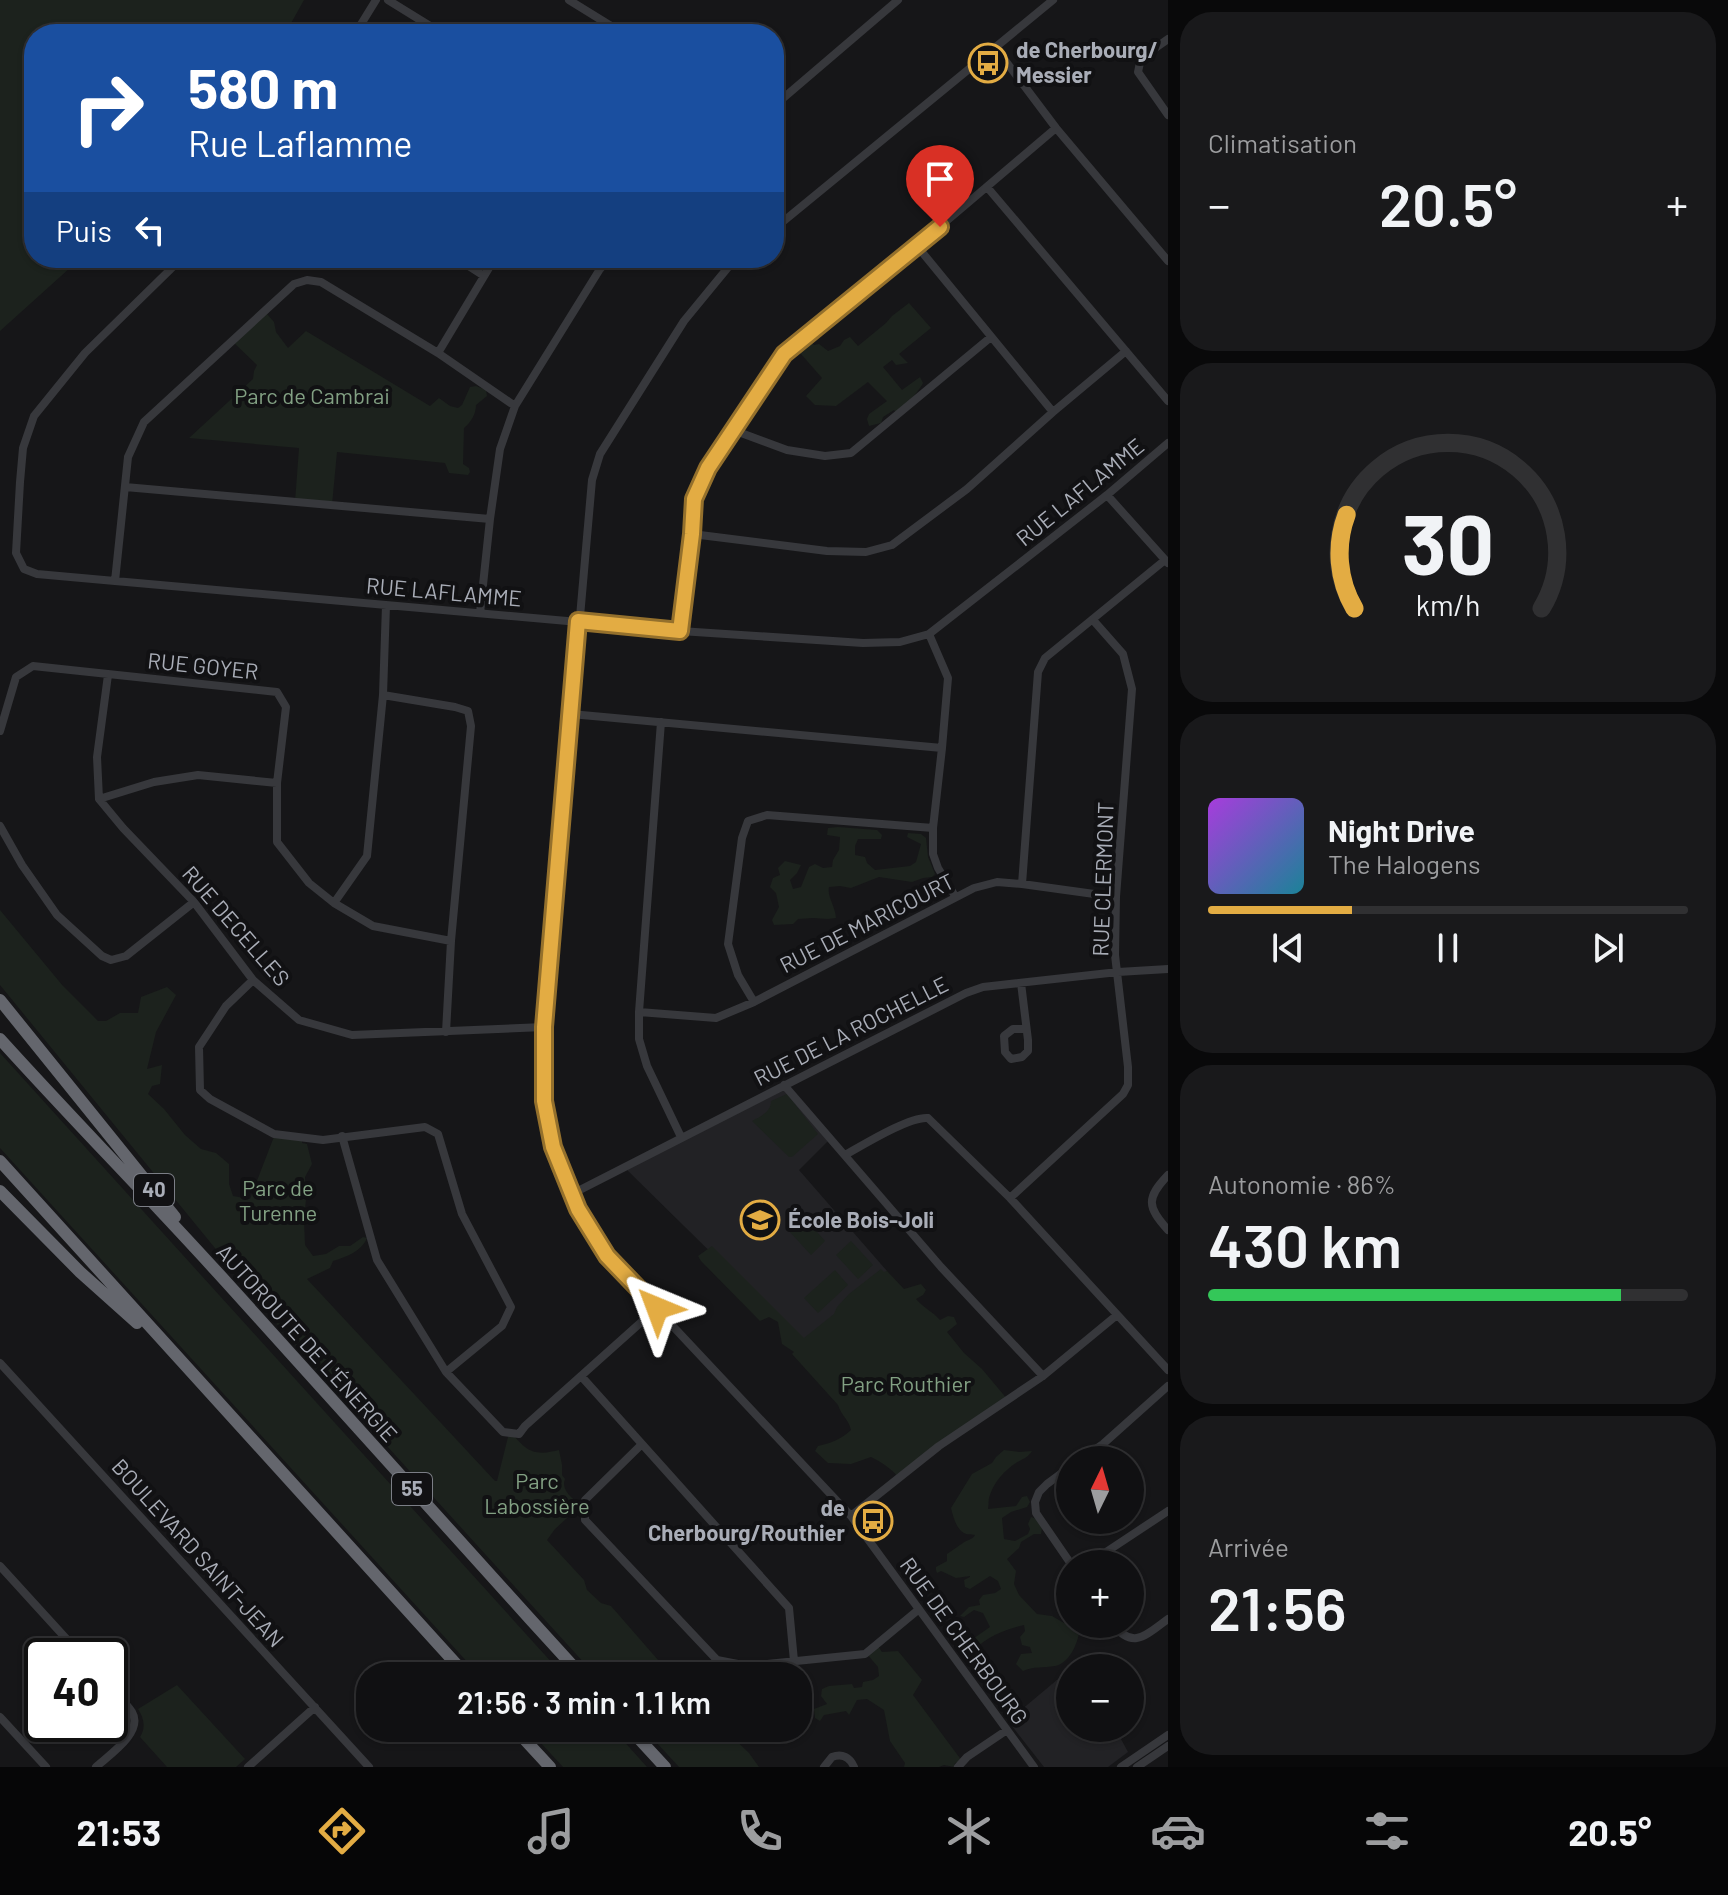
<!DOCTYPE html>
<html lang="fr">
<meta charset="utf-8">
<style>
:root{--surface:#101012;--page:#19191b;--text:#f1f3f6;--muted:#9c9d9f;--line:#303032;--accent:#e3ac43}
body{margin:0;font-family:Barlow,sans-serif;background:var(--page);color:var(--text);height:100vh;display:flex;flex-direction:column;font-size:30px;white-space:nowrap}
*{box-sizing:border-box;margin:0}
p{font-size:26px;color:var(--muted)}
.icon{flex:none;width:44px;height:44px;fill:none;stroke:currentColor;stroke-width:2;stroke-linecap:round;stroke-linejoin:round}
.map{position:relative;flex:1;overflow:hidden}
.sheet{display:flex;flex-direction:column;gap:12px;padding:12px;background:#09090a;width:560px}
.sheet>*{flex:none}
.hud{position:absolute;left:24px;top:24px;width:760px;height:244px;border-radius:32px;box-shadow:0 2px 6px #0004,0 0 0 2px var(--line);background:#1a4fa0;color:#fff;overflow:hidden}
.needle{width:52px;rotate:5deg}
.tools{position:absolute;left:1056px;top:1446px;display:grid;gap:16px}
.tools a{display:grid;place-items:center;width:88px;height:88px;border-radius:50%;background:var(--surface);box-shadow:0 2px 6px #0004,0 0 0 2px var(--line);font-size:40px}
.speed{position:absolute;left:24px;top:1638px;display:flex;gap:16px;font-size:40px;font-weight:700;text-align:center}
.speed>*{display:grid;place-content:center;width:104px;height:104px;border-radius:50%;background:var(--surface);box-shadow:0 2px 6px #0004,0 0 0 2px var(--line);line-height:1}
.speed .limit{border:4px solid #111;border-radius:12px;background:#fff;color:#111}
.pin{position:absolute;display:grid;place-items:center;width:68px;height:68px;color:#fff;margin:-82px -34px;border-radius:50% 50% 50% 0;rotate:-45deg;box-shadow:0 0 8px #0007}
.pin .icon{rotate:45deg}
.me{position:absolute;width:88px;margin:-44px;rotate:316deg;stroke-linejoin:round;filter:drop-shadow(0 0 6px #0008)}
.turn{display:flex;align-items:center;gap:28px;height:168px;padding:0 32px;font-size:36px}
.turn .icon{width:104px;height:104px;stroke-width:2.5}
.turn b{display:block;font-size:56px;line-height:68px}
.then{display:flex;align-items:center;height:76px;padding:0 32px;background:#0003;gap:16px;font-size:30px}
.big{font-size:60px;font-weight:600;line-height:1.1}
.sheet .widget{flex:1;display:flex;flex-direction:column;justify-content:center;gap:12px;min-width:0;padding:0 28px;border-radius:32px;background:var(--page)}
.sheet .dial{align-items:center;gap:0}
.dial svg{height:208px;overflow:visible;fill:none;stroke:var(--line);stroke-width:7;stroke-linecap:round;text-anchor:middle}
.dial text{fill:var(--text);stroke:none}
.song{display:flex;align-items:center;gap:24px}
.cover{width:96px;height:96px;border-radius:12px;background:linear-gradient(135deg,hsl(280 70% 55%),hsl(190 70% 35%))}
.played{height:8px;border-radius:4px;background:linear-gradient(90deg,var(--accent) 30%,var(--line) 30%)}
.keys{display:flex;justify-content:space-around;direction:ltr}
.heat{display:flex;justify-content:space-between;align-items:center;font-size:44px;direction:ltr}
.charge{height:12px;border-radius:6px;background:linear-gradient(90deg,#34c759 86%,var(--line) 0)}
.trip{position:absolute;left:356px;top:1662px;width:456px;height:80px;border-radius:32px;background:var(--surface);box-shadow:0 2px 6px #0004,0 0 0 2px var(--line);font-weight:600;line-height:80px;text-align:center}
.tab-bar{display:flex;height:128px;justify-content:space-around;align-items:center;background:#060607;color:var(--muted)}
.tab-bar .icon{width:56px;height:56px}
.tab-bar .active{color:var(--accent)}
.tab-bar b{font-size:36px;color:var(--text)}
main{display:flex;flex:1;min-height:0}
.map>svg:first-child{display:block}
.built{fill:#222225}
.green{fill:#1c221d}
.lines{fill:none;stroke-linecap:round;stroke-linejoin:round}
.minor{stroke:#37383c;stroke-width:8}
.highway{stroke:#64666d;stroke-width:12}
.route-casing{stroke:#94702c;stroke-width:20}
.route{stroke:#e3ac43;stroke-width:14}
.labels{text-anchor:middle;stroke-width:8;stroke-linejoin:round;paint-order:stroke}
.shield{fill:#111113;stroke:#7b7e86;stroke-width:2}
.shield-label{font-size:20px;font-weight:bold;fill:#a9adb7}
.poi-label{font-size:22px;font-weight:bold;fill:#a9adb7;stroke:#111113;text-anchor:start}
.park-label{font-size:22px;fill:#82a083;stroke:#111113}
.street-label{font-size:22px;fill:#a9adb7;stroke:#111113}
</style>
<main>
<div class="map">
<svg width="1168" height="1767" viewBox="0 0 1168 1767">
<rect width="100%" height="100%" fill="#161618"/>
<!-- built -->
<path class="built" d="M784 1085 828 1141 799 1170 887 1271 804 1344 623 1166Z
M1070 1669V1728H1115L1128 1752 1108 1767H1044L1008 1721Z"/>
<!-- green -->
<path class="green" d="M0 0H304L285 34H34V258H81L0 331Z
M909 303 931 328 899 354 908 363 896 365 892 360 883 367 902 390 920 377 923 383C920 390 904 407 898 414L894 410 883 417 881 423 869 426 867 419 869 414 887 401 868 382 836 406 815 405 806 396 822 378 794 346 806 336 814 345 819 344 828 351 840 346 844 340 850 337 858 346 886 323 892 316Z
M267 314 274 322 276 332 288 348 306 331 430 406 439 398 450 406 458 408 462 405 470 387 476 386 486 390 487 396 476 405C476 414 471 422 464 428L463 464 469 468 470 472 468 475 449 473 445 463 337 452 332 505 295 502 299 448 189 438 253 379 254 371 257 365 232 341 260 316Z
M838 827 877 830 882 835 881 839H858L855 846V855L865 857 867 863 875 870 910 866 916 862 921 844 907 837 908 833 921 834 926 838 928 857 935 874 932 877 923 878 912 882 879 877 851 888 840 886 829 887C827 897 835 905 836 918L828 919 813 918 798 919 793 924 774 925 772 920 779 907 776 893 770 887 773 878 780 875 778 868 785 861 801 865 797 873 790 880 793 889 801 887 809 867 815 864 823 868 832 867 833 860 839 850 840 837 827 835 828 828Z
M0 910 63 986 98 1021H106L120 1013H138L141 997 167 987 176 995 156 1032 147 1069 162 1065 160 1084 152 1086 148 1094 164 1109 185 1135 201 1149 216 1153 229 1164V1184L233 1196 250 1199 275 1134 302 1137V1143L307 1144 312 1164 305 1177 306 1199 304 1220 305 1245 313 1256 326 1254 339 1246H350L363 1237 367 1238C362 1251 346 1257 333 1261L330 1268 307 1279 495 1481H497L509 1433C516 1437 519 1442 525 1447 535 1455 547 1453 559 1450L562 1465V1475L565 1479C560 1491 575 1501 585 1508V1514L577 1509 555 1529 547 1540 584 1580 587 1590 601 1603 611 1606 672 1676H596L286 1335 0 985Z
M0 1053 564 1676H480L0 1148Z
M787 1094 818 1134 792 1157H789L752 1121C761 1116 771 1112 771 1101Z
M804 1217 825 1241 811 1255 789 1231Z
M851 1241 873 1265 858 1279 836 1255Z
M712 1246 804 1338 834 1314 837 1307 849 1294 881 1269 884 1272 887 1271 904 1289 921 1284 926 1290 923 1295 916 1299C924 1308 933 1312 940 1320L948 1316 954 1317 957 1324 947 1332 964 1353 982 1369 1008 1400 897 1476C892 1469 878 1460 871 1457L851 1464 828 1463 815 1451 818 1446C832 1443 841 1439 851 1430 849 1420 841 1415 838 1405L792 1354 794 1352 782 1344 778 1322 769 1317 760 1321 701 1261 698 1256Z
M835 1270 848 1285 818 1313 804 1298Z
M1004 1450 1019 1452 1032 1451C1027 1459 1023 1458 1016 1463 1005 1470 994 1482 990 1495 988 1499 989 1504 988 1509L1016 1506 1022 1497 1027 1496 1030 1502 1027 1507 1011 1512 1002 1518 1004 1539 1015 1541 1028 1534 1030 1529 1028 1524 1031 1517 1037 1519 1042 1528 1041 1534H1034L1021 1542 1019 1548 1007 1559 1016 1571 1014 1584 1019 1595 1037 1614 1052 1616 1064 1623 1070 1622V1624H1080C1080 1639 1071 1663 1055 1666 1044 1668 1033 1666 1023 1671L1016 1664 1021 1654 1032 1653 1030 1647 1022 1645 1020 1637 1025 1631 1024 1625C1006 1629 988 1636 975 1649L966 1650 967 1643 990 1627 983 1613 974 1610 964 1617 960 1616 969 1607 980 1605 979 1600 983 1595 995 1593 1001 1589 998 1581 990 1576 970 1589 965 1587 964 1580 970 1577V1576L956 1578 941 1571 937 1573 936 1570V1567L947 1561V1554C953 1550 958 1546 963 1543 968 1539 971 1541 975 1535 971 1534 967 1535 964 1533 956 1529 953 1516 951 1508L972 1474 992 1463 996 1457Z
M877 1645 882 1652 898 1651 922 1680 913 1695 962 1761 955 1763 954 1767 944 1765 939 1767H904L905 1763 890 1741 884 1710 867 1699 857 1700 849 1715 846 1711 824 1715 820 1721 815 1718 814 1709 827 1704 821 1696 822 1689 829 1686 852 1684 854 1688 862 1687 863 1682 873 1680 879 1676 878 1667 867 1654Z
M177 1685 245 1759 236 1767H167L140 1737C146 1728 144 1718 138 1709Z
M527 1728H612L647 1767H563Z
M643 1728H723L749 1753 759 1767H679Z"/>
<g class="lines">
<!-- minor -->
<path class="minor" d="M388 0 443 34
M569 0 624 34
M355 34 376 0
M1168 39 1141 58 1138 72 1168 115
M995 47 1056 128 1168 261
M774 106 898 0
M987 187 1168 401
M774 229 1053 0
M917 246 1053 412
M182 258 85 353 34 416 23 448 20 482 16 553 24 569 37 574 115 581 680 631 863 643 900 642 929 634 1107 495 1168 443
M456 258 484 276
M738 258 730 265 684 321 600 454 592 480 544 1027V1101L553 1147 578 1209 607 1256 851 1516 1034 1767
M438 353 495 258
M733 430 787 450 825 456 851 453 991 337
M125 487 490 519
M1107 495 1168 563
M692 534 827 551 866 552 892 545 967 489 1053 412 1126 351
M115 581 128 457 144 422 294 284 307 280 321 282 438 353 515 406
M480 613 490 519 500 449 515 406 600 269 610 258
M680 631 692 534 694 499 708 468 784 354 917 246 1056 128
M929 634 948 678 942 748 933 828V854L938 868 955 896
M108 675 97 757 99 799 123 828 194 902 253 980 299 1020 352 1035 544 1027
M383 695 455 707 468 711 471 726 451 941 446 1032
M571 714 942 748
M661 722 639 1012V1039L647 1066 681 1137
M0 731 16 677 33 666 277 692 286 707 277 783V842L309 883 334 903 373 926 451 941
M99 799 154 782 198 775 277 783
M0 826 22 865 57 915 102 956 111 960 126 956 194 902
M1022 884 1038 672 1045 658 1165 560
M334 903 367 856 383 695 386 605
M253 980 226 1006 199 1047 200 1090 210 1099 274 1134 323 1140 425 1127 438 1134 462 1214 511 1307 502 1326 446 1372
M1021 983 1028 1040V1051L1022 1057 1011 1059 1005 1052 1004 1036 1013 1029H1026
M754 1002 738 975 728 944 742 838 748 821 767 815 933 828
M639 1012 716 1018 754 1002 974 888 997 882 1022 884 1116 897
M784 1085 941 1267 1043 1376
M342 1136 377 1260 446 1372 503 1432 519 1434 525 1426 657 1308
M845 1155C863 1145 910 1116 928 1118L1010 1198 1168 1370
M1168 1175C1146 1198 1147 1207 1168 1230
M570 1195 966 993 983 987 1118 972 1168 969
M1010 1198 1123 1094 1128 1085V1067L1115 955 1116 897 1132 689 1123 654 1093 620
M0 1363 369 1767
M581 1376 789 1608 794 1661
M642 1444 585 1500V1520L717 1660 748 1666 865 1654 918 1610
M1080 1460 1103 1444 1168 1386
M1070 1467 1047 1484 1039 1492 1035 1502 1036 1513 1071 1564
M851 1516 939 1446 1043 1376 1117 1315
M1088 1564 1168 1511
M0 1566 82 1656
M1113 1624C1133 1651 1147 1634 1168 1619
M0 1717 46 1767
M96 1767C109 1755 144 1732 132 1712 126 1703 117 1695 110 1687
M248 1767 315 1707
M824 1767 832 1757C842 1753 850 1757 854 1767
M958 1767 967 1757 1007 1730
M1121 1767 1168 1735
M1137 1767 1168 1746"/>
<!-- highway -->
<path class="highway" d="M0 1000 175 1217
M0 1039C75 1122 153 1201 228 1284 346 1414 463 1546 582 1676
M0 1161 467 1676
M0 1191 80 1272 137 1323
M514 1728 550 1767
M629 1728 665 1767"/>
</g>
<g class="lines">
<defs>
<path id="route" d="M657 1308 607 1256 578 1209 553 1147 544 1101V1027L578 621 680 631 692 534 694 499 708 468 784 354 940 227"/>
</defs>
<!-- route casing -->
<use href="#route" class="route-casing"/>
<!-- route -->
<use href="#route" class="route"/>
</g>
<!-- icons -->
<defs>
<symbol id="bus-ring" viewBox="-11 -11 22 22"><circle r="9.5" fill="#111113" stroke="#e3ac43" stroke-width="1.5"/><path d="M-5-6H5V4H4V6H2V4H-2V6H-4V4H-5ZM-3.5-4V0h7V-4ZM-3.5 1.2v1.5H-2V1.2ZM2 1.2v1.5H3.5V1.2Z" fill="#e3ac43"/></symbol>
<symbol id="school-ring" viewBox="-11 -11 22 22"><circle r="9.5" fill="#111113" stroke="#e3ac43" stroke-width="1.5"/><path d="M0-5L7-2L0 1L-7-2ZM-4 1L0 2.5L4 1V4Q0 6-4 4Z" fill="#e3ac43"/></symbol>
</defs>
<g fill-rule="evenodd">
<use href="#bus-ring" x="966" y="41" width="44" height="44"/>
<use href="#school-ring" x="738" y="1198" width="44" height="44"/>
<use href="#bus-ring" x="851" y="1499" width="44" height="44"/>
</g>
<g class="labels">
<!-- shield labels -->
<g class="shield">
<rect x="134" y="1174" width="40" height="32" rx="6"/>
<rect x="392" y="1473" width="40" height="32" rx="6"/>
</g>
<g class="shield-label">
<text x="154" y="1197">40</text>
<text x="412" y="1496">55</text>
</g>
<!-- poi labels -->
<g class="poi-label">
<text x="1016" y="58">de Cherbourg/<tspan x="1016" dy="25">Messier</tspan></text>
<text x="788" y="1228">École Bois-Joli</text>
<text x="845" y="1516" text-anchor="end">de<tspan x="845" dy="25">Cherbourg/Routhier</tspan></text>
</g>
<!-- park labels -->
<g class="park-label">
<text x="312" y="404">Parc de Cambrai</text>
<text x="278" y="1196">Parc de<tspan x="278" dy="25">Turenne</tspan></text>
<text x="906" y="1392">Parc Routhier</text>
<text x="537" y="1489">Parc<tspan x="537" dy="25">Labossière</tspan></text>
</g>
<!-- street labels -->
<g class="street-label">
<text transform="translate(1080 492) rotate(-39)" y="8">RUE LAFLAMME</text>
<text transform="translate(444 592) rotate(5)" y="8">RUE LAFLAMME</text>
<text transform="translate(203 666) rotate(6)" y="8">RUE GOYER</text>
<text transform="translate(1103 879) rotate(-88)" y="8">RUE CLERMONT</text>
<text transform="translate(867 923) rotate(-27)" y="8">RUE DE MARICOURT</text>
<text transform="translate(236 926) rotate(49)" y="8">RUE DECELLES</text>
<text transform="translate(851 1031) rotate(-27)" y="8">RUE DE LA ROCHELLE</text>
<text transform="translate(307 1343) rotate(48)" y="8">AUTOROUTE DE L'ÉNERGIE</text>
<text transform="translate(198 1553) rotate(48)" y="8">BOULEVARD SAINT-JEAN</text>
<text transform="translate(964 1641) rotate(54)" y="8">RUE DE CHERBOURG</text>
</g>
</g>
</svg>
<div class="tools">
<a><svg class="needle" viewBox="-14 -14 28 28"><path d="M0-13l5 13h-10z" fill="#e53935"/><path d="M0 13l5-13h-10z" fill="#9c9d9f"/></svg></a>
<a>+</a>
<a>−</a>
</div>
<div class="speed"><div class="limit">40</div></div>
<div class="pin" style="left:940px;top:227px;background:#d93025"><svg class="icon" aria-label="arrive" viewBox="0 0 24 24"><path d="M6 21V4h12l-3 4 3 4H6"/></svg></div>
<svg class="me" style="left:657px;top:1308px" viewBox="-20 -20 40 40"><path d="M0-17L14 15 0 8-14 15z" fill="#e3ac43" stroke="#fff" stroke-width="4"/></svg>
<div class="trip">21:56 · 3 min · 1.1 km</div>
<div class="hud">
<div class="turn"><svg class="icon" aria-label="right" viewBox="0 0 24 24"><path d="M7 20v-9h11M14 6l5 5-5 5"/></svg><div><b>580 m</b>Rue Laflamme</div></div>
<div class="then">Puis<svg class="icon" aria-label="left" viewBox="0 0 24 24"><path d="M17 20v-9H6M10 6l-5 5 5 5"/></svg></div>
</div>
</div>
<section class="sheet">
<div class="widget"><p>Climatisation</p>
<div class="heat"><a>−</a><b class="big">20.5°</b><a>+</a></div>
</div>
<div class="widget dial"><svg viewBox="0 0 100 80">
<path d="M14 69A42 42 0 1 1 86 69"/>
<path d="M14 69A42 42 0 0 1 11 33" stroke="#e3ac43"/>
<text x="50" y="56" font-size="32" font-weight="700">30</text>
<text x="50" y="72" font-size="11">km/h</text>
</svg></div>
<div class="widget">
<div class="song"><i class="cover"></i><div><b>Night Drive</b><p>The Halogens</p></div></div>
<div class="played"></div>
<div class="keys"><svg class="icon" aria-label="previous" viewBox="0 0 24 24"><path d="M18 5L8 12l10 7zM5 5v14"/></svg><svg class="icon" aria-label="pause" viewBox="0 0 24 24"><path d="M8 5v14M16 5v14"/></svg><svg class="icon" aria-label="next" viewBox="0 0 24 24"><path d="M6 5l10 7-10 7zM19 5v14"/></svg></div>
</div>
<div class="widget"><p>Autonomie · 86%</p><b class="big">430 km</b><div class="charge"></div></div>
<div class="widget"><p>Arrivée</p><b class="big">21:56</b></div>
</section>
</main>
<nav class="tab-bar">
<b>21:53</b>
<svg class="icon active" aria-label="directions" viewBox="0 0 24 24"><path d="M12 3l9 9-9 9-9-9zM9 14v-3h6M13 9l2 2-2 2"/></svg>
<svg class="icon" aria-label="music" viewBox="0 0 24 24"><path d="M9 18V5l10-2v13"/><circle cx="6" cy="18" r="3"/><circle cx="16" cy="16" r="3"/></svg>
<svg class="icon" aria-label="phone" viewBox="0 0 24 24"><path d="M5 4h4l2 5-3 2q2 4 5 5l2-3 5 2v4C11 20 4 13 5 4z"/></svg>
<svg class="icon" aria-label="climate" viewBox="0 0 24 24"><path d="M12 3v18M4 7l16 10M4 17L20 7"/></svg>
<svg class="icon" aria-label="car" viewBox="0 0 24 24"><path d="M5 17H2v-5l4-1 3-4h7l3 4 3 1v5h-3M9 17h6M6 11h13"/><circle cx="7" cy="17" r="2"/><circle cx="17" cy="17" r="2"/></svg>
<svg class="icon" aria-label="filters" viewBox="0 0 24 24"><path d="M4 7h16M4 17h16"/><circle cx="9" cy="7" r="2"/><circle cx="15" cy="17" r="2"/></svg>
<b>20.5°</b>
</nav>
